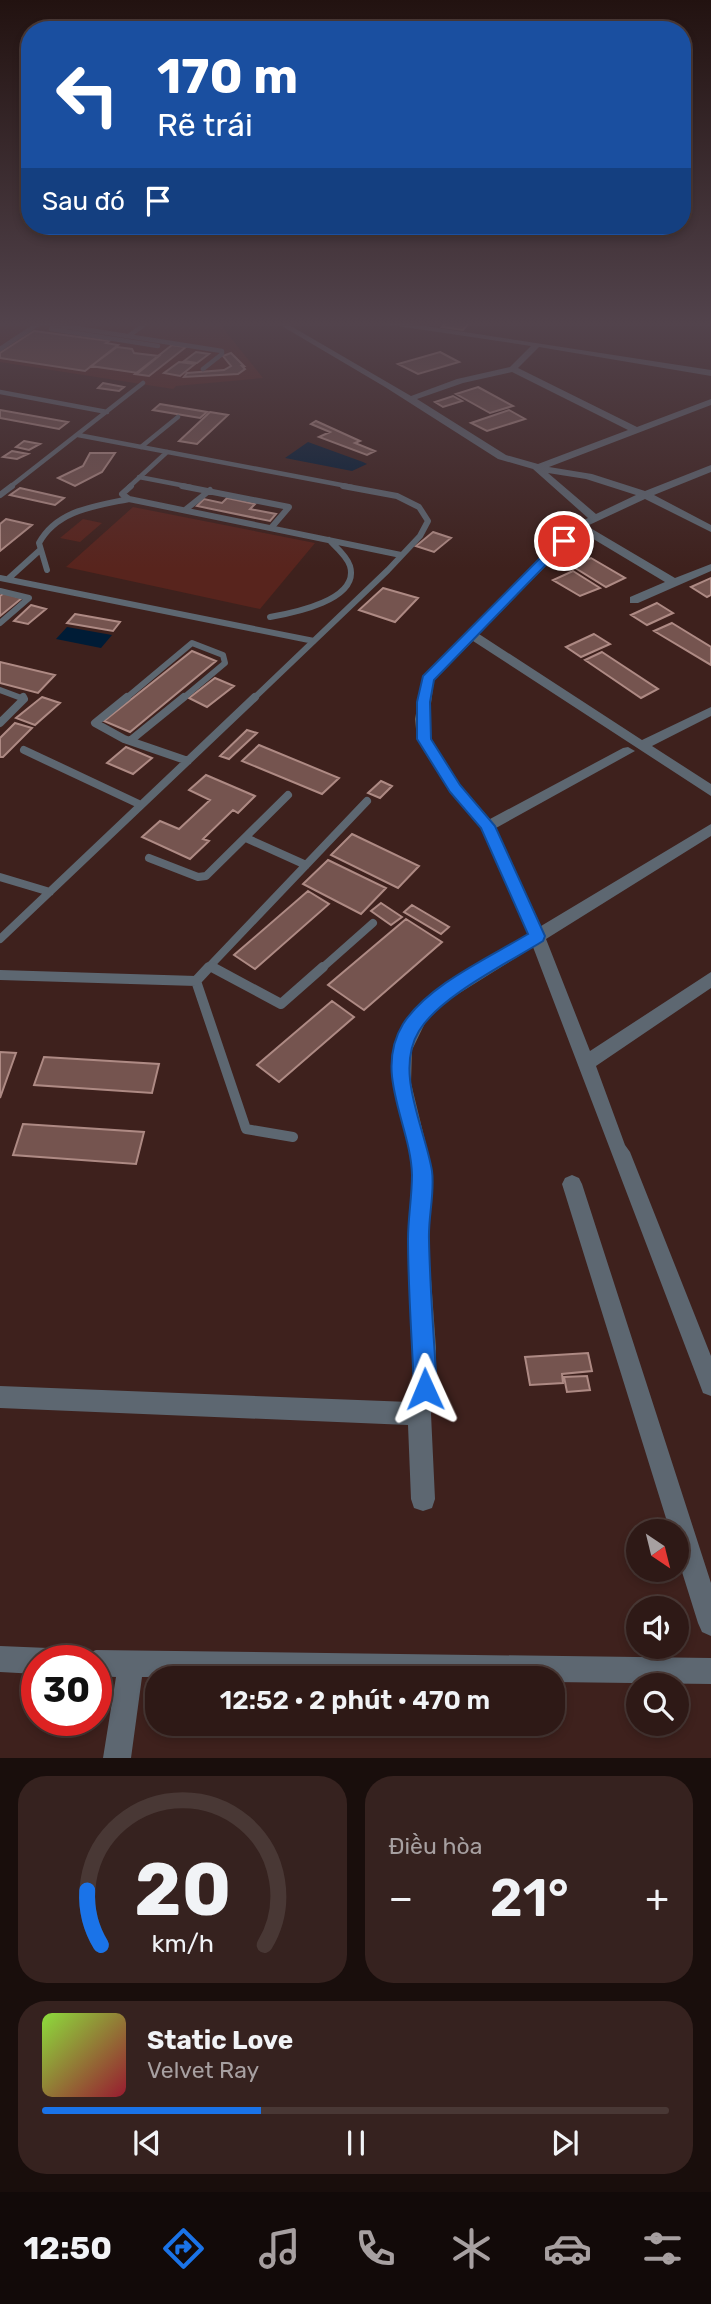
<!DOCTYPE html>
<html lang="vi">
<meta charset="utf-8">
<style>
:root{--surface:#2e1916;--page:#36221f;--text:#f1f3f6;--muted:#a7a0a1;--line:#493835;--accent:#1a73e8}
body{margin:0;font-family:Rubik,sans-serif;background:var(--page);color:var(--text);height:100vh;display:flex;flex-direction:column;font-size:26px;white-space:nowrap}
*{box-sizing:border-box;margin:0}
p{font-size:23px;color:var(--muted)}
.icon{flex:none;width:38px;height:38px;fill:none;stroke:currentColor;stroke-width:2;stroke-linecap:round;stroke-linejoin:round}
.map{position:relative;height:1758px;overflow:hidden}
.details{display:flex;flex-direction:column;gap:18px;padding:18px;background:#190e0c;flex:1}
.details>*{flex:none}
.hud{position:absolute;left:21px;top:21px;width:670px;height:214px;border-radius:28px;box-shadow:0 4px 10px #0003,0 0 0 2px var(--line);background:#1a4fa0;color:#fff;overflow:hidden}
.needle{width:46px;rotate:145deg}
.buttons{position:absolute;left:626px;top:1519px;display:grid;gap:14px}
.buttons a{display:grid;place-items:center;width:63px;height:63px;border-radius:50%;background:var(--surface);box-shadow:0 4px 10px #0003,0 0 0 2px var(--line);font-size:35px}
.speed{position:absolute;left:21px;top:1645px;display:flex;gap:14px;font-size:35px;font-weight:700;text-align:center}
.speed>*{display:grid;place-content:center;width:91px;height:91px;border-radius:50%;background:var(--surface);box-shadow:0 4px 10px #0003,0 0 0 2px var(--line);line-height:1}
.speed .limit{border:10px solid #d22;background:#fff;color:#111}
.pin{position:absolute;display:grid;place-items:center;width:60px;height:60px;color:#fff;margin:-30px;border:4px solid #fff;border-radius:50%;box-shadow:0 2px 7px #0007}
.me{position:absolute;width:77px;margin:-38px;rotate:359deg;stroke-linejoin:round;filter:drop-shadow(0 0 5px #0008)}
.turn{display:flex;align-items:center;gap:24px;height:147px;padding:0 21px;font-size:32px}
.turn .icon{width:91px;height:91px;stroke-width:2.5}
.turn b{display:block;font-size:49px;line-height:60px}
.then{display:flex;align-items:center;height:66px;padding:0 21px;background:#0003;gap:14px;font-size:26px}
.big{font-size:52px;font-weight:600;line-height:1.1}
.details .card{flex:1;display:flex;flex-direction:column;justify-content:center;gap:10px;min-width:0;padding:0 24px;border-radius:28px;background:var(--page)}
.details .dial{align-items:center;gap:0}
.dial svg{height:182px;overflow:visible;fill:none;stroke:var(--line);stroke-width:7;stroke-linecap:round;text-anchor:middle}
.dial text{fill:var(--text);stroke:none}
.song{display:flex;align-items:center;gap:21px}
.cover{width:84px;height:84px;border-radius:10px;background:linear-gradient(135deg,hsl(90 70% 55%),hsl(350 70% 35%))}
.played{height:7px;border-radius:4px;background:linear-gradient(90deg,var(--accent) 35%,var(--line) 35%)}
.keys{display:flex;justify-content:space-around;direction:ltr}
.heat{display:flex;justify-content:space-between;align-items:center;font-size:38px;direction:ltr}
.details .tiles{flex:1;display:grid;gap:18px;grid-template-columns:1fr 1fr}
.card:last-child{grid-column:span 2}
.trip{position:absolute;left:145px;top:1666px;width:420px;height:70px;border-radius:28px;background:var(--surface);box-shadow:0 4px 10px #0003,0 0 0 2px var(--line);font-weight:600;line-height:70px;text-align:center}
.dock{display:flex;height:112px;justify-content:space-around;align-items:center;background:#120a09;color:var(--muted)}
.dock .icon{width:49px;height:49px}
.dock .active{color:var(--accent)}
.dock b{font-size:32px;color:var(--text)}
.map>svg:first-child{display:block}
.green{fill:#58241d}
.water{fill:#001c36}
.building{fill:#75544f;stroke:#ae8a84;stroke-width:2}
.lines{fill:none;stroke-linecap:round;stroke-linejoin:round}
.lane-far3{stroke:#5d6771;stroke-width:4.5}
.lane-far2{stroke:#5d6771;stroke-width:6}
.lane-far1{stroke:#5d6771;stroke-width:8}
.lane{stroke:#5d6771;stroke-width:10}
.street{fill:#5d6771;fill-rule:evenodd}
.route{fill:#1a73e8;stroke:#114b97;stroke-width:2}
</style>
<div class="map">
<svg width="711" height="1758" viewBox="0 0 711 1758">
<rect width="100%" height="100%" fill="#3e211d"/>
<!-- green -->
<path class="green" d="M0 322H218L263 378 176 386 173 389 0 362Z
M133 507 315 543 260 609 66 567Z
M83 519 102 523 80 542 60 538Z"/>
<!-- water -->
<path class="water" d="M308 442 363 462 367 464 352 471 285 458Z
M67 627 112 635 101 648 56 639Z"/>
<!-- building -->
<path class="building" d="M447 322H470L463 330 442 327Z
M34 331 109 341 106 343 118 345 85 371 0 358V353Z
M172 345 186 347 149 376 135 374Z
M117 347 132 349 134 353 159 356 138 373 91 366Z
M196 352 209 354 197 363 184 361Z
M440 352 459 362 418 374 398 364Z
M231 353 244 366H242L245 369 238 374 184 377 187 373 224 370 231 366 223 356Z
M179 362 195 364 180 376 164 373Z
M103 383 124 387 119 391 98 388Z
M478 387 513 406 490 413 456 394Z
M453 396 462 401 443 407 435 402Z
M160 404 207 412 200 418 153 410Z
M0 410 68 422 59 429 0 418Z
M509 410 525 419 487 431 471 423Z
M210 412 228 415 197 444 179 441Z
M316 421 360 441 355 443 375 451 367 455 319 437 330 432 311 424Z
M24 441 40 444 29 450 16 447Z
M12 451 28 454 17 459 3 457Z
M90 453H115L102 472 75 486 58 478 83 466Z
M20 488 64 498 55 505 10 495Z
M227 498 255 504 250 509 276 514 270 521 197 506 204 499 222 503Z
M6 519 32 525 0 551V524Z
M433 532 451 538 434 552 416 546Z
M591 558 625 578 606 587 572 566Z
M573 571 600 588 580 596 553 580Z
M711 578V595L707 597 691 587Z
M383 588 418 598 395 622 359 610Z
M4 593 22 598 0 616V596Z
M657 603 673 613 647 625 631 615Z
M31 605 46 609 28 624 14 621Z
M75 614 120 622 113 631 67 623Z
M672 623 711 647V665L654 631Z
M594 634 610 644 581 657 566 647Z
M192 651 216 661 130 732 104 721Z
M602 652 658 689 641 698 585 660Z
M0 662 55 675 38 693 0 683Z
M215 678 234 686 207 707 189 698Z
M42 697 60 703 35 725 16 718Z
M15 723 32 728 3 757H0V738Z
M247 730 257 733 229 759 220 756Z
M259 745 339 778 322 794 242 761Z
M126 747 152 758 133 774 107 763Z
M206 775 255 796 238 813 233 810 203 839 209 841 190 859 142 837 160 821 179 829 210 800 189 790Z
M381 781 392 786 380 798 368 793Z
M352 834 419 866 398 888 331 855Z
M328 860 386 888 361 914 303 884Z
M308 891 329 904 255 969 234 955Z
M381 903 402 917 391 925 371 911Z
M412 905 449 927 441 934 404 912Z
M406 919 442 942 364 1010 328 985Z
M332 1001 354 1017 279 1082 257 1065Z
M0 1052 16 1053 0 1098Z
M44 1057 159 1064 152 1093 34 1085Z
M23 1124 144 1132 136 1164 13 1155Z
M588 1353 592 1371 562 1374 563 1383 530 1385 525 1357Z
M587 1376 590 1390 567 1392 564 1377Z"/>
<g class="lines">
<!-- lane-far3 -->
<path class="lane-far3" d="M38 322 222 351V354L203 369
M51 329 158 346
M130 335 148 322
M0 349 41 322
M0 392 107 412
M78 435 352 487
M141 447 178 417
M139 477 191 487
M10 487 143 383
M129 487 167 452"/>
<!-- lane-far2 -->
<path class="lane-far2" d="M131 486 122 494 129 499 401 555
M182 486 289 507 271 528
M0 495 12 486
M185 510 210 490
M47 570 39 543C57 510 95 506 129 499
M0 578 314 641
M8 579 40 550
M0 591 29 598 0 623
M270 617C293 613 360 600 350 566 347 556 336 547 329 540
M0 690 24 699
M125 699 192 643 223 655 225 663 182 699
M253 699 388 570 420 536 428 521 419 507 397 496 343 486"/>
<!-- lane-far1 -->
<path class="lane-far1" d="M127 697 95 723 124 739 188 761
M0 723 24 699 23 697
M131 740 184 697
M24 750 141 805
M246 838 306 865
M149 858 198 877 206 876 288 795
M0 877 50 892
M0 939 255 697
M210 966 216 969
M207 969 367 801
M321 969 373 923"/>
<!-- lane -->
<path class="lane" d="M212 967 281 1004 323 967
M0 975 196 981 246 1129 293 1137
M196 981 209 967"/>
<!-- street -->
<path class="street" d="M275 322H284L411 396 457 379 510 367 531 346 384 324 380 322H399L711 370V376L539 347 518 368 637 427 711 399V405L549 467 592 474 645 491 711 465V472L654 495 711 525V532L645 499 587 526 675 578 711 564V571L638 603H630V597L665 582 580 531 479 634 642 740 711 707V716L652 746 711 784V796L473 641 434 680 429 719 431 739 460 785 490 819 623 748 628 747 635 751 496 828 541 926 711 824V836L546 939 590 1051 711 972V988L596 1066 625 1145 630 1152 711 1356V1396L703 1393 700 1385 533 947 442 1004 426 1021 412 1050 411 1083 431 1165 432 1181 428 1238 436 1348 435 1392 431 1414 435 1499 432 1508 423 1511 414 1508 411 1499 408 1425 0 1408V1386L410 1402C421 1348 407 1292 408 1238 408 1215 414 1192 412 1169 405 1111 371 1065 414 1011 437 981 494 955 528 934L481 828 450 791 417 739 415 719 423 676 575 524 588 518 533 469 498 459 385 387ZM512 372 628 430 538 464 506 455 417 399 463 383ZM548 473 586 479 636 495 596 514Z
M572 1175 579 1178 582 1184 711 1583V1636L702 1632 698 1623 677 1556V1531H670L562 1184 565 1178Z
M0 1646 48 1648 57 1652 61 1661H37V1674L0 1672Z
M96 1650 711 1658V1684L553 1682V1678L142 1677 131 1758H103L116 1677 96 1676V1661H84L87 1654Z"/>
</g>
<!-- sky -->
<linearGradient id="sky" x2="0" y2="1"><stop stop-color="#221210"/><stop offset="0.57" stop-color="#52434c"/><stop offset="1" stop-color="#52434c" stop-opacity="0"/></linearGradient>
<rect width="711" height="568" fill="url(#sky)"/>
<!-- route -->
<path class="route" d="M560 538 569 541 434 680 430 702 431 739 460 785 495 826 545 936 543 941C508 963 440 996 419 1031 394 1072 425 1128 432 1171 435 1193 428 1217 429 1240 430 1290 434 1339 437 1389L434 1397 425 1400 417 1397 414 1389C412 1339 408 1289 408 1239 408 1218 412 1197 412 1175 411 1125 373 1073 403 1024 428 985 488 958 528 934L481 828 450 792 417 739V702L423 676Z"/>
</svg>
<div class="buttons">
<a><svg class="needle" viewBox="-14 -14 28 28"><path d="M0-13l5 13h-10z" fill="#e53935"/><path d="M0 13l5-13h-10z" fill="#a7a0a1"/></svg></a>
<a><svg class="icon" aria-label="sound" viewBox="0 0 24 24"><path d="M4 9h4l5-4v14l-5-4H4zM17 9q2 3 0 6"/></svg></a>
<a><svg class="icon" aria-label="search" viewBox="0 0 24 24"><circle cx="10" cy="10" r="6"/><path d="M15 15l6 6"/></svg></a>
</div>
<div class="speed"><div class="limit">30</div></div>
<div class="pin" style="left:564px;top:541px;background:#d93025"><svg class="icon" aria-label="arrive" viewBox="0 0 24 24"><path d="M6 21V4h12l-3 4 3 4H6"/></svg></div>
<svg class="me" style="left:425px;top:1389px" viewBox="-20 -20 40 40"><path d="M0-17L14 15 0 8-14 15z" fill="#1a73e8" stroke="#fff" stroke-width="4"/></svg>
<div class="trip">12:52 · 2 phút · 470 m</div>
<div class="hud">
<div class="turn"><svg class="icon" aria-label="left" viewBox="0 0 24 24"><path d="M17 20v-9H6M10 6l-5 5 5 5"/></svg><div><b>170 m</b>Rẽ trái</div></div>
<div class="then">Sau đó<svg class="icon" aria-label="arrive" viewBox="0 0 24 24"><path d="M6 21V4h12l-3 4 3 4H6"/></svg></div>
</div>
</div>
<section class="details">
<div class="tiles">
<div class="card dial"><svg viewBox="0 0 100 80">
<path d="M14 69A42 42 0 1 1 86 69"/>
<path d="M14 69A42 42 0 0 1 8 45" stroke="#1a73e8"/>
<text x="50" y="56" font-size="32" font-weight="700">20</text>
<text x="50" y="72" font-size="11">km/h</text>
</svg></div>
<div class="card"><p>Điều hòa</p>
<div class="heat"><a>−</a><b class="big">21°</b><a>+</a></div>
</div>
<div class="card">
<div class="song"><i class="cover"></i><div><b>Static Love</b><p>Velvet Ray</p></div></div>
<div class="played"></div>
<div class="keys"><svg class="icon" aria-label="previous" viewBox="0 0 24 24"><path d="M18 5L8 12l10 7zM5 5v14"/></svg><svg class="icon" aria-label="pause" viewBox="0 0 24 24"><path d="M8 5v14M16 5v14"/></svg><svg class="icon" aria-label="next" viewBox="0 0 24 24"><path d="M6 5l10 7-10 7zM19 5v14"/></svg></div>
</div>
</div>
</section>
<nav class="dock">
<b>12:50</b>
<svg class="icon active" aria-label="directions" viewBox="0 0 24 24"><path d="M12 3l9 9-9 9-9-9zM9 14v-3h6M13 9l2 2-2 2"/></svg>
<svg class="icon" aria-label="music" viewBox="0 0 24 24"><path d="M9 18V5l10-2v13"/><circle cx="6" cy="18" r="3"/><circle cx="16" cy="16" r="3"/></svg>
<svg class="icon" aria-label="phone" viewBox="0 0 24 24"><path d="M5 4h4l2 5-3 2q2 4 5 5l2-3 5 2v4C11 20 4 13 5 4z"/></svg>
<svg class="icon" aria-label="climate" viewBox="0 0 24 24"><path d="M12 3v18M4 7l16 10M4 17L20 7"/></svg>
<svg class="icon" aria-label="car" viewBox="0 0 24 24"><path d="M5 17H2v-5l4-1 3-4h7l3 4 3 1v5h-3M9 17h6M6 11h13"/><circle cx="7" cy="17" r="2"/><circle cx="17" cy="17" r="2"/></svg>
<svg class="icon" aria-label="filters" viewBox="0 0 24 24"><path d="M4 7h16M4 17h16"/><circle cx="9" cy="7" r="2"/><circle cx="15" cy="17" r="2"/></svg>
</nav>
